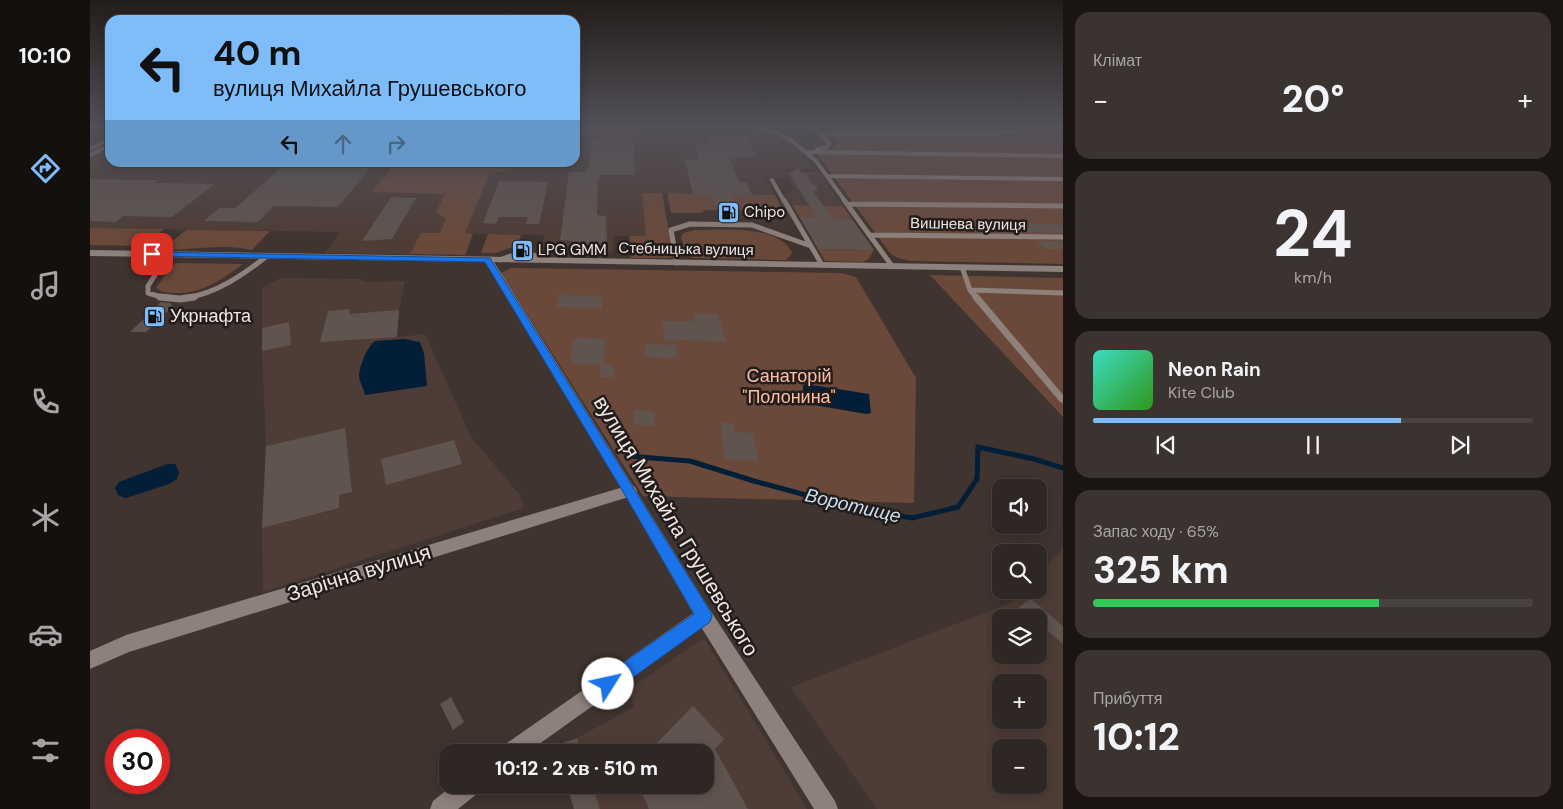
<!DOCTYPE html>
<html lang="uk">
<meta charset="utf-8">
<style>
:root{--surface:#2f2723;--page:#3b3330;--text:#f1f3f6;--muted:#a7a5a6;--line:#4a4441;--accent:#7fbdfa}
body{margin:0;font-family:"DM Sans",sans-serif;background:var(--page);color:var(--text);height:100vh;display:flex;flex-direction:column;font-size:19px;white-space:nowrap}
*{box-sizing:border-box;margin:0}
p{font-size:16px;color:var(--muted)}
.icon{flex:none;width:28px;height:28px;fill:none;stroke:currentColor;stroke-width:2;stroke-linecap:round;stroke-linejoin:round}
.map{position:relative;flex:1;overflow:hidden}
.details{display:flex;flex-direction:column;gap:12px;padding:12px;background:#1a1513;width:500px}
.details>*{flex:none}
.hud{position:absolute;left:15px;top:15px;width:475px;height:152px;border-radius:15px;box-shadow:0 2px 12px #0003,0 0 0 1px var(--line);background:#7fbdfa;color:#111;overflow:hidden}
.buttons{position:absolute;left:902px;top:479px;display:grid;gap:10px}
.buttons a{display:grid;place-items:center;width:55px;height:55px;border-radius:10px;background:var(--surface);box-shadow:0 2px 12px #0003,0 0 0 1px var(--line);font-size:25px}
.speed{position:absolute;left:15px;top:729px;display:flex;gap:10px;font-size:25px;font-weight:700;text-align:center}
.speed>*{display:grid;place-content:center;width:65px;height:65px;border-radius:50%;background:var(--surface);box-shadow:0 2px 12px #0003,0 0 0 1px var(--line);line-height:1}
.speed .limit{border:8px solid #d22;background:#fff;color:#111}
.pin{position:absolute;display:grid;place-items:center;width:42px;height:42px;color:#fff;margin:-21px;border-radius:10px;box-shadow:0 2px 8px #0006}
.me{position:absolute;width:55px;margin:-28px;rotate:55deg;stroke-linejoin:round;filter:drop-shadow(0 0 4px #0008)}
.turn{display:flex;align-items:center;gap:18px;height:105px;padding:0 25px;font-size:22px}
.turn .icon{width:65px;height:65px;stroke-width:2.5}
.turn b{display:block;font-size:35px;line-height:42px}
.lanes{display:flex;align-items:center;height:48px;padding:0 25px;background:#0003;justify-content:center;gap:25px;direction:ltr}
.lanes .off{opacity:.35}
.big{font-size:38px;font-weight:800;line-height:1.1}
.details .tile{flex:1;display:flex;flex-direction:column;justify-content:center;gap:8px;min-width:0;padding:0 18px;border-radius:15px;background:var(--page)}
.details .dial{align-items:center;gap:0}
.dial b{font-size:65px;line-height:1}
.song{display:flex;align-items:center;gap:15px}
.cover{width:60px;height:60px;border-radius:8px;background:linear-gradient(135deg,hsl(170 70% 55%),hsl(110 70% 35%))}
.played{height:5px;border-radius:2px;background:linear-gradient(90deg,var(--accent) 70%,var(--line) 70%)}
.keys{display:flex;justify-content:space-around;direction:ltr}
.heat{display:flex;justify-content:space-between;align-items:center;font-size:28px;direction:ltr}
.charge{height:8px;border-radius:4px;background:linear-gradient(90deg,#34c759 65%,var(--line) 0)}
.trip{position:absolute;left:349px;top:744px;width:275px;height:50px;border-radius:15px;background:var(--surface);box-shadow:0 2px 12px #0003,0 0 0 1px var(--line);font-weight:800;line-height:50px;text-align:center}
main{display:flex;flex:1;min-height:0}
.tab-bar{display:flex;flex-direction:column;width:90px;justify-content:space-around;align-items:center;background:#13100e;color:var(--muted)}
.tab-bar .icon{width:35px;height:35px}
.tab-bar .on{color:var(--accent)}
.tab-bar b{font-size:22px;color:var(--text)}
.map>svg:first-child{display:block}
.built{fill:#4e3c36;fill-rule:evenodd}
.green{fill:#6a493b}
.water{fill:#031e37}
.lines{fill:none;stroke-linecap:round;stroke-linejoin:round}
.stream{stroke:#031e37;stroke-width:5}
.building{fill:#60544f}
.service-far2{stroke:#8e807b;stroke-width:4}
.service-far1{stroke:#8e807b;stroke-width:5}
.service{stroke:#8e807b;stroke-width:7}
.minor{fill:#8e807b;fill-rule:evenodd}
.tertiary{fill:#8e807b;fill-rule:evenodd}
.route{fill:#1a73e8;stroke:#114b97}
.labels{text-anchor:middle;stroke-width:5;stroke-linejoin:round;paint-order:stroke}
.far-poi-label{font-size:15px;fill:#eee6e3;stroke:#221d1a;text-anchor:start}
.far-street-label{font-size:15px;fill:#eee6e3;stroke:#221d1a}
.poi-label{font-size:18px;fill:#eee6e3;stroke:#221d1a;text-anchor:start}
.park-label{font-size:18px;fill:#fdbea3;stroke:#221d1a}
.water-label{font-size:19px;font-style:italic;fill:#c8dff7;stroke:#221d1a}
.near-street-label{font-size:21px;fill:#eee6e3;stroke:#221d1a}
</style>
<main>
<nav class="tab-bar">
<b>10:10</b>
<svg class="icon on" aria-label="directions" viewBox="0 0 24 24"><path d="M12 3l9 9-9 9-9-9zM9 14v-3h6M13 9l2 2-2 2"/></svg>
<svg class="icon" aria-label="music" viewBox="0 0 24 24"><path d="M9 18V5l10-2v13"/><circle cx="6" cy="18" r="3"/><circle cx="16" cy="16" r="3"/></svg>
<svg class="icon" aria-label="phone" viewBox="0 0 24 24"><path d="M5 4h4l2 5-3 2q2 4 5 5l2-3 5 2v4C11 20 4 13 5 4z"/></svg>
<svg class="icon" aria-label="climate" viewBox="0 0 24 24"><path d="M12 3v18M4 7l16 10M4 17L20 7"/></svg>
<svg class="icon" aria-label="car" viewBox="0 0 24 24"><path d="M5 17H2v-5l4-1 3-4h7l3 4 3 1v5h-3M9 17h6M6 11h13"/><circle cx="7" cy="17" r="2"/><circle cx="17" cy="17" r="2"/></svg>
<svg class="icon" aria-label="filters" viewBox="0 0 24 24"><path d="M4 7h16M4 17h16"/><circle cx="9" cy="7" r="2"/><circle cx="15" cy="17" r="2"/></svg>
</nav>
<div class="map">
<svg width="973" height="809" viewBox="0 0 973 809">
<rect width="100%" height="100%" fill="#3f342f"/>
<!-- built -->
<path class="built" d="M546 128 658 129 689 135 708 148 724 169H693L694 171 729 172 753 206 702 205 696 195 705 189 698 178 675 177 685 195 552 193 556 236H523V253L459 252 452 246 454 235 332 233 320 254 235 253 250 232 0 228V156L20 146V162H485V137L546 138Z
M190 278 269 279 275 282 315 281 309 310 307 337 335 334 381 437 430 495 434 508 173 592 172 528 176 446 172 351V288Z
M973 548V809H787L701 687 923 602 934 590H949V574ZM911 618H949V655H911ZM911 682H949V720H911ZM911 748H949V785H911Z
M614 638 717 809H484L477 785H615V752H468L466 745 487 738 544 707 539 689Z"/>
<!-- green -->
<path class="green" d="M731 126 973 127V264L821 261 808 258 800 253 724 150H741L747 143Z
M485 127 546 128 547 138 485 137Z
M305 163V162L423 163 420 172H400L375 233 383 234 375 255 320 254 331 233H350L356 219 346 212 355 194 282 192Z
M552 193H572L583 254 581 258H541L539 236H556Z
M577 193 685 195 695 214H662L660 210H616L611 213H581Z
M702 205 753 206 762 219 710 218Z
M0 228 74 229 53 246 0 245Z
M96 230 180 231 162 250C136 243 99 250 72 250Z
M605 230C631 230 689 224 702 253L696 260 603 258 596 255 591 237 593 233Z
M398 234 431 235 428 245 406 253H391Z
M728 249 784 250 779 259 773 262 735 261Z
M85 263 153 264C131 280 112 294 84 293 77 293 72 293 66 287Z
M421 268 752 273 766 277 826 378 824 503 553 496 411 273Z
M840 275 973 278V417Z"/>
<!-- water -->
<path class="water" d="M314 339 330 342 334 353 337 386 275 395C274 389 269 381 269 375 270 365 277 347 285 341Z
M716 384 779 394 781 413 776 414 713 403V385Z
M77 464H85L89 472 87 479 79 484 36 498 28 495 25 488 29 482Z"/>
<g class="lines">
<!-- stream -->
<path class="stream" d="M537 456 600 461 664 481 767 509 822 518 868 507 887 479 888 447 944 459 973 468"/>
</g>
<!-- building -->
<path class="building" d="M618 136 658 137 666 157H639L649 182H656L662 195 641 194 650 214H629L621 194H603L595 159 608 160 605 144H621Z
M512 137H543L545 175H510V178H508L507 215 516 216 517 245H493V243L483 242V241L470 240 479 172H495L496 169H498L502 141H511Z
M198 162 284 163 248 207 184 206 168 222 114 221 129 208H145Z
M708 168 711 173H716L728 191H723L742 218 762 219 784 250 728 249 710 218H727L699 173Z
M0 179 69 180 65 183 125 184 82 217 33 216 26 222 0 221Z
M409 181 458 182 449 224H436L438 217H409L406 224 393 223Z
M301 197 326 198 302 239 272 241Z
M921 223 973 225V233L931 232Z
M946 241H973V249H955Z
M468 295 512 296V308L467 307Z
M71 302 80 303 83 306 56 332H40Z
M260 309 259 314 309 310 307 337 230 342 238 311Z
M603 314H628L636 342 575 339 572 321H605Z
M199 322 201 345 172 351V328Z
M483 338 515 339 514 364H523L524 377H510V364L480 363Z
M555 344 586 345 587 358 555 357Z
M544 410 565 412 564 426 543 424Z
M630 422 643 423 645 432 663 433 669 461 635 459Z
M255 428 262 492 249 495V508L172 528 176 446Z
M364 440 372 464 296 485 291 459Z
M941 599 973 626V644L949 623V618H942L929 607Z
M361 697 374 722 363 730 350 704Z
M603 706 634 739 625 749 658 809H559L548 785H615V752H558Z
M487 738 492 752H451V751Z
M477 785H502L510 809H484Z"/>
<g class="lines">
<!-- service-far2 -->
<path class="service-far2" d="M569 126 662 127 686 132 701 140 726 161 755 201
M723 126 739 143 737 147 727 149
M730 133 900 134 925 131 933 126
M0 149 20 139
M718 152 973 156
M0 155 20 145
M737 176 973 179
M682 180 694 201"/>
<!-- service-far1 -->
<path class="service-far1" d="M694 200 721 246
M754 200 802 266
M757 204 973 206
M779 235 973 237
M410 260C426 253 440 251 455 260
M587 263 581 230 600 224 662 225 721 246 732 265
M872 267 880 290 887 298
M880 290 973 293
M74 298 58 293V286L78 255
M96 298C127 293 153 275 177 256"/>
<!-- service -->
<path class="service" d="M70 297 90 299 104 297
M886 297 972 399"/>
<!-- minor -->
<path class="minor" d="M540 485 545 487 547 491 545 495 39 652 0 669V651L36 635Z
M614 608 620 610 623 616 620 622 438 752H411L414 745 608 610Z
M363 785H391L388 793 368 809H340L343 801Z"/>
<!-- tertiary -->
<path class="tertiary" d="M0 250 973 266V272L404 262 620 610 745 801 748 809H724L608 622 535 495 395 262 0 256Z"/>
</g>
<!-- sky -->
<linearGradient id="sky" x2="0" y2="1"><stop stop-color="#231d1a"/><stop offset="0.53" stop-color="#525058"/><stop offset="1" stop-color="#525058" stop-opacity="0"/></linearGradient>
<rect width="973" height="239" fill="url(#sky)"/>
<!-- route -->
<path class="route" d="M62 252 400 258 620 611 622 616 620 622 524 691 518 693 511 691 509 684 511 678 604 614 535 495 395 262 60 256 58 254Z"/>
<!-- icons -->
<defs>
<symbol id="fuel-square" viewBox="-11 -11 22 22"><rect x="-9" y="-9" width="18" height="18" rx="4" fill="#7fbdfa" stroke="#221d1a"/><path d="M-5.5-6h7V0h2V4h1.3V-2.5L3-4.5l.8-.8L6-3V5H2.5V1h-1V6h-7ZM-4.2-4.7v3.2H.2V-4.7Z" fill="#111"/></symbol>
</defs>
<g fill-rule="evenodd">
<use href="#fuel-square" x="626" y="200" width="25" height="25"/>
<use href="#fuel-square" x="420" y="238" width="25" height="25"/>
<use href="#fuel-square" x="52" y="304" width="25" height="25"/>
</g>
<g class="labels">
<!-- far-poi labels -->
<g class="far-poi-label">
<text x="654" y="217">Chipo</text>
<text x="448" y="255">LPG GMM</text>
</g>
<!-- far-street labels -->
<g class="far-street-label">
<text transform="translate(878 224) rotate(1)" y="5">Вишнева вулиця</text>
<text transform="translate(596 249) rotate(1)" y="5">Стебницька вулиця</text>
</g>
<!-- poi labels -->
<g class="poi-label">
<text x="80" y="322">Укрнафта</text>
</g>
<!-- park labels -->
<g class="park-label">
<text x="699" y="382">Санаторій<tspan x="699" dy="21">"Полонина"</tspan></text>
</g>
<!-- water labels -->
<g class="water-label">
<text transform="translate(763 505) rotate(13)" y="7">Воротище</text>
</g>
<!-- near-street labels -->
<g class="near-street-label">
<text transform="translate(586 526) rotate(59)" y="7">вулиця Михайла Грушевського</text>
<text transform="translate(269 573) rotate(-17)" y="7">Зарічна вулиця</text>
</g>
</g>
</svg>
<div class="buttons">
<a><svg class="icon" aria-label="sound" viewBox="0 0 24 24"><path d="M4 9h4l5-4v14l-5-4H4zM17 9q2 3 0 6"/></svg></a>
<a><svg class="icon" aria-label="search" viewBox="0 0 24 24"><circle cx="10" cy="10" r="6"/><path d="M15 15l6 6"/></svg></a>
<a><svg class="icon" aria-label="layers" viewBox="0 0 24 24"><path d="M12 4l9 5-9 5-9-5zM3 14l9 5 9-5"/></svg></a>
<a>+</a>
<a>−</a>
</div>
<div class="speed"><div class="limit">30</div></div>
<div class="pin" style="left:62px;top:254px;background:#d93025"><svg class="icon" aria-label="arrive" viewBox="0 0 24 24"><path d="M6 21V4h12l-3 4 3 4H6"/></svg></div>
<svg class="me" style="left:518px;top:684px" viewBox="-20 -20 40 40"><circle r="19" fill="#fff"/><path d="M0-13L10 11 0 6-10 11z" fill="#1a73e8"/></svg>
<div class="trip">10:12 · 2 хв · 510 m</div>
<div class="hud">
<div class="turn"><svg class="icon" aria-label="left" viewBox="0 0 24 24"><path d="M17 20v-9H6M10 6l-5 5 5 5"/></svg><div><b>40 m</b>вулиця Михайла Грушевського</div></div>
<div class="lanes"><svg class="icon" aria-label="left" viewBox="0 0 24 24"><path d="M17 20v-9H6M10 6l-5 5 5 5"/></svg><svg class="icon off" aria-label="ahead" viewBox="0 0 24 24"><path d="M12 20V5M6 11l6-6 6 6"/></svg><svg class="icon off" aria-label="right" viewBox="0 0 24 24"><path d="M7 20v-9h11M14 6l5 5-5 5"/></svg></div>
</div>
</div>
<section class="details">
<div class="tile"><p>Клімат</p>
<div class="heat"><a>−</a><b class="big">20°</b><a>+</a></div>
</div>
<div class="tile dial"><b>24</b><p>km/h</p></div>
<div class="tile">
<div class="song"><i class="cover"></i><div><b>Neon Rain</b><p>Kite Club</p></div></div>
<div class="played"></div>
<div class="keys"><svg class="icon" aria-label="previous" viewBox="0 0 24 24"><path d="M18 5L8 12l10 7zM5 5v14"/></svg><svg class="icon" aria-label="pause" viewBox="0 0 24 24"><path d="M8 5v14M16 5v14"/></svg><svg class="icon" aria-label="next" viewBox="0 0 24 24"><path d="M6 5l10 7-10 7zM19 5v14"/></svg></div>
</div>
<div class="tile"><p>Запас ходу · 65%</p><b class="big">325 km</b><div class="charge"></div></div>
<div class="tile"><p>Прибуття</p><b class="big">10:12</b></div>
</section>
</main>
